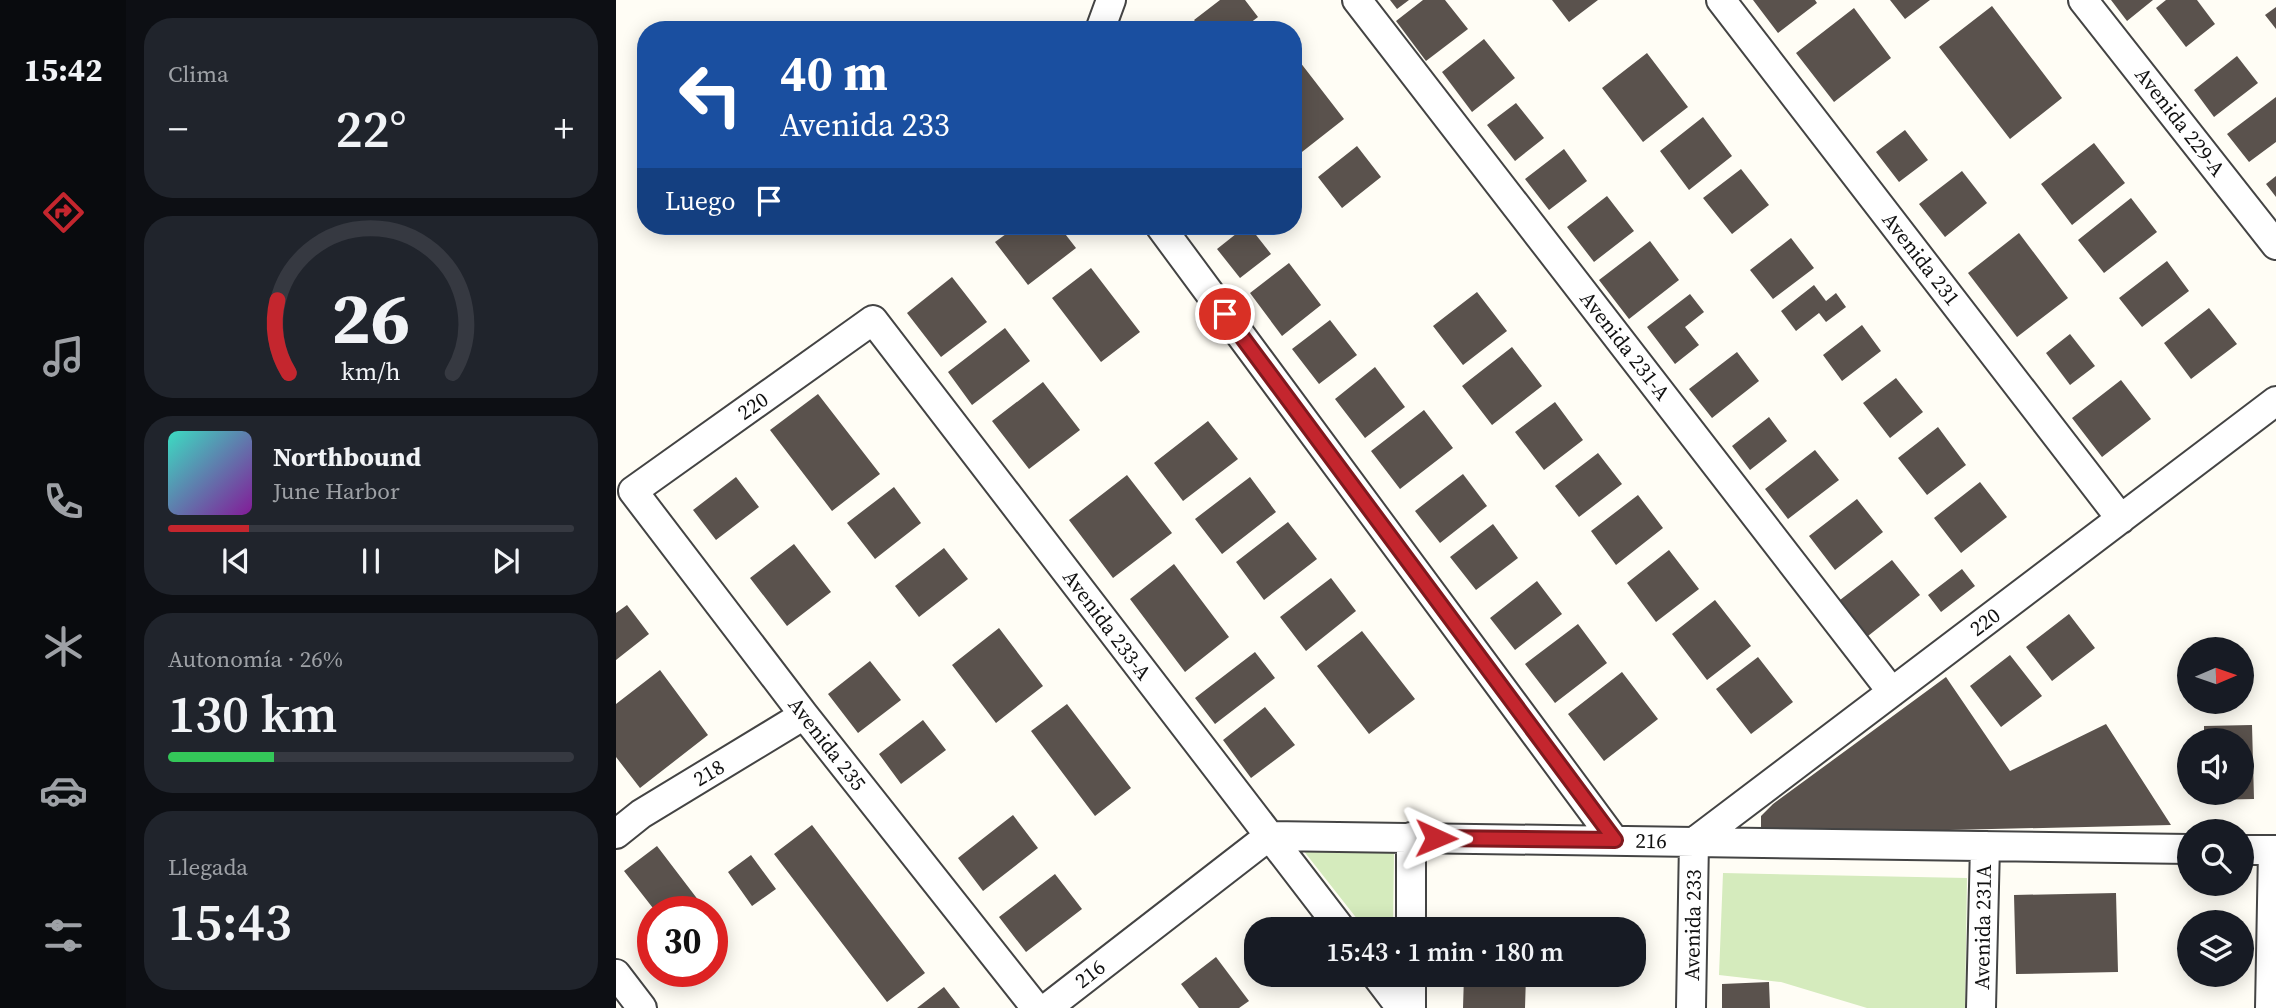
<!DOCTYPE html>
<html lang="es">
<meta charset="utf-8">
<style>
:root{--surface:#171b24;--page:#20242c;--text:#f1f3f6;--muted:#9ea1a6;--line:#363941;--accent:#c4262e}
body{margin:0;font-family:"Source Serif 4",serif;background:var(--page);color:var(--text);height:100vh;display:flex;flex-direction:column;font-size:26px;white-space:nowrap}
*{box-sizing:border-box;margin:0}
p{font-size:23px;color:var(--muted)}
.icon{flex:none;width:38px;height:38px;fill:none;stroke:currentColor;stroke-width:2;stroke-linecap:round;stroke-linejoin:round}
.map{position:relative;flex:1;overflow:hidden}
.sheet{display:flex;flex-direction:column;gap:18px;padding:18px;background:#0d0f14;width:490px}
.sheet>*{flex:none}
.top-card{position:absolute;left:21px;top:21px;width:665px;height:214px;border-radius:28px;box-shadow:0 4px 18px #0003;background:#1a4fa0;color:#fff;overflow:hidden}
.needle{width:46px;rotate:88deg}
.fabs{position:absolute;left:1561px;top:637px;display:grid;gap:14px}
.fabs a{display:grid;place-items:center;width:77px;height:77px;border-radius:50%;background:var(--surface);box-shadow:0 4px 18px #0003;font-size:35px}
.speed{position:absolute;left:21px;top:896px;display:flex;gap:14px;font-size:35px;font-weight:700;text-align:center}
.speed>*{display:grid;place-content:center;width:91px;height:91px;border-radius:50%;background:var(--surface);box-shadow:0 4px 18px #0003;line-height:1}
.speed .limit{border:10px solid #d22;background:#fff;color:#111}
.pin{position:absolute;display:grid;place-items:center;width:60px;height:60px;color:#fff;margin:-30px;border:4px solid #fff;border-radius:50%;box-shadow:0 2px 7px #0007}
.me{position:absolute;width:77px;margin:-38px;rotate:91deg;stroke-linejoin:round;filter:drop-shadow(0 0 5px #0008)}
.turn{display:flex;align-items:center;gap:24px;height:147px;padding:0 28px;font-size:32px}
.turn .icon{width:91px;height:91px;stroke-width:2.5}
.turn b{display:block;font-size:49px;line-height:60px}
.then{display:flex;align-items:center;height:66px;padding:0 28px;background:#0003;gap:14px;font-size:26px}
.big{font-size:52px;font-weight:600;line-height:1.1}
.sheet .widget{flex:1;display:flex;flex-direction:column;justify-content:center;gap:10px;min-width:0;padding:0 24px;border-radius:28px;background:var(--page)}
.sheet .dial{align-items:center;gap:0}
.dial svg{height:182px;overflow:visible;fill:none;stroke:var(--line);stroke-width:7;stroke-linecap:round;text-anchor:middle}
.dial text{fill:var(--text);stroke:none}
.song{display:flex;align-items:center;gap:21px}
.cover{width:84px;height:84px;border-radius:10px;background:linear-gradient(135deg,hsl(170 70% 55%),hsl(290 70% 35%))}
.played{height:7px;border-radius:4px;background:linear-gradient(90deg,var(--accent) 20%,var(--line) 20%)}
.keys{display:flex;justify-content:space-around;direction:ltr}
.heat{display:flex;justify-content:space-between;align-items:center;font-size:38px;direction:ltr}
.charge{height:10px;border-radius:5px;background:linear-gradient(90deg,#34c759 26%,var(--line) 0)}
.trip{position:absolute;left:628px;top:917px;width:402px;height:70px;border-radius:28px;background:var(--surface);box-shadow:0 4px 18px #0003;font-weight:600;line-height:70px;text-align:center}
main{display:flex;flex:1;min-height:0}
.dock{display:flex;flex-direction:column;width:126px;justify-content:space-around;align-items:center;background:#090b0e;color:var(--muted)}
.dock .icon{width:49px;height:49px}
.dock .active{color:var(--accent)}
.dock b{font-size:32px;color:var(--text)}
.map>svg:first-child{display:block}
.green{fill:#d5ebbd}
.building{fill:#5a524d}
.lines{fill:none;stroke-linecap:round;stroke-linejoin:round}
.minor-casing{stroke:#444;stroke-width:32}
.minor{stroke:#fff;stroke-width:28}
.route-casing{stroke:#7f191e;stroke-width:18}
.route{stroke:#c4262e;stroke-width:12}
.labels{text-anchor:middle;stroke-width:7;stroke-linejoin:round;paint-order:stroke}
.street-label{font-size:21px;fill:#111;stroke:#fff}
</style>
<main>
<nav class="dock">
<b>15:42</b>
<svg class="icon active" aria-label="directions" viewBox="0 0 24 24"><path d="M12 3l9 9-9 9-9-9zM9 14v-3h6M13 9l2 2-2 2"/></svg>
<svg class="icon" aria-label="music" viewBox="0 0 24 24"><path d="M9 18V5l10-2v13"/><circle cx="6" cy="18" r="3"/><circle cx="16" cy="16" r="3"/></svg>
<svg class="icon" aria-label="phone" viewBox="0 0 24 24"><path d="M5 4h4l2 5-3 2q2 4 5 5l2-3 5 2v4C11 20 4 13 5 4z"/></svg>
<svg class="icon" aria-label="climate" viewBox="0 0 24 24"><path d="M12 3v18M4 7l16 10M4 17L20 7"/></svg>
<svg class="icon" aria-label="car" viewBox="0 0 24 24"><path d="M5 17H2v-5l4-1 3-4h7l3 4 3 1v5h-3M9 17h6M6 11h13"/><circle cx="7" cy="17" r="2"/><circle cx="17" cy="17" r="2"/></svg>
<svg class="icon" aria-label="filters" viewBox="0 0 24 24"><path d="M4 7h16M4 17h16"/><circle cx="9" cy="7" r="2"/><circle cx="15" cy="17" r="2"/></svg>
</nav>
<section class="sheet">
<div class="widget"><p>Clima</p>
<div class="heat"><a>−</a><b class="big">22°</b><a>+</a></div>
</div>
<div class="widget dial"><svg viewBox="0 0 100 80">
<path d="M14 69A42 42 0 1 1 86 69"/>
<path d="M14 69A42 42 0 0 1 9 37" stroke="#c4262e"/>
<text x="50" y="56" font-size="32" font-weight="700">26</text>
<text x="50" y="72" font-size="11">km/h</text>
</svg></div>
<div class="widget">
<div class="song"><i class="cover"></i><div><b>Northbound</b><p>June Harbor</p></div></div>
<div class="played"></div>
<div class="keys"><svg class="icon" aria-label="previous" viewBox="0 0 24 24"><path d="M18 5L8 12l10 7zM5 5v14"/></svg><svg class="icon" aria-label="pause" viewBox="0 0 24 24"><path d="M8 5v14M16 5v14"/></svg><svg class="icon" aria-label="next" viewBox="0 0 24 24"><path d="M6 5l10 7-10 7zM19 5v14"/></svg></div>
</div>
<div class="widget"><p>Autonomía · 26%</p><b class="big">130 km</b><div class="charge"></div></div>
<div class="widget"><p>Llegada</p><b class="big">15:43</b></div>
</section>
<div class="map">
<svg width="1660" height="1008" viewBox="0 0 1660 1008">
<rect width="100%" height="100%" fill="#fffdf5"/>
<!-- green -->
<path class="green" d="M687 850 778 851 777 929H749Z
M1107 873 1351 878 1349 1008H1251L1165 982 1103 975Z"/>
<!-- building -->
<path class="building" d="M604 0H629L642 17 625 30H586L578 20Z
M774 0H793L781 9Z
M807 0H829L852 29 810 61 780 21Z
M936 0H982L953 22Z
M1137 0H1199L1201 3 1162 33Z
M1274 0H1314L1289 19Z
M1495 0H1537L1511 21Z
M1550 0H1581L1599 24 1570 47 1540 8Z
M1376 6 1446 98 1394 139 1323 47Z
M1660 7V29L1649 15Z
M1238 8 1275 58 1218 102 1180 53Z
M868 39 899 78 856 112 826 72Z
M677 53 728 119 677 159Z
M1031 53 1072 107 1027 142 986 88Z
M1621 56 1642 83 1598 117 1578 90Z
M1660 97V142L1633 162 1611 134Z
M900 103 928 138 899 161 871 125Z
M1087 117 1116 156 1073 190 1044 151Z
M1289 130 1312 160 1283 182 1260 152Z
M1478 143 1509 183 1456 225 1425 184Z
M741 146 765 177 726 208 702 177Z
M948 149 971 181 933 210 909 179Z
M1125 169 1153 205 1116 234 1087 198Z
M1346 171 1371 203 1329 237 1303 204Z
M1660 176V197L1650 184Z
M991 196 1018 231 978 262 951 227Z
M1515 198 1541 232 1488 273 1462 240Z
M401 226H443L460 248 412 285 379 242Z
M630 226H633L655 254 624 278 601 249Z
M1403 233 1452 298 1401 337 1352 273Z
M1175 238 1198 268 1157 299 1134 270Z
M1034 241 1063 280 1013 319 983 280Z
M1551 261 1573 291 1526 327 1503 298Z
M673 263 705 305 666 336 634 293Z
M475 268 524 332 485 362 436 298Z
M336 277 371 322 325 357 291 313Z
M1198 285 1210 301 1220 293 1230 307 1210 322 1203 313 1180 331 1165 311Z
M861 292 891 331 847 365 817 326Z
M1074 294 1088 312 1069 327 1083 345 1059 364 1031 327Z
M1593 308 1621 344 1575 379 1548 343Z
M714 320 741 355 703 384 676 349Z
M1246 325 1265 351 1226 381 1207 355Z
M389 328 414 361 356 405 332 372Z
M1454 334 1479 366 1454 385 1430 353Z
M896 347 926 386 876 425 846 386Z
M1121 352 1143 381 1096 418 1073 389Z
M759 367 789 407 749 438 719 399Z
M1280 378 1307 412 1274 438 1247 403Z
M1505 380 1535 419 1486 457 1456 418Z
M427 382 464 430 413 469 376 421Z
M202 394 264 474 216 511 154 430Z
M939 402 967 440 928 470 899 432Z
M808 410 837 448 784 489 755 451Z
M1153 417 1171 441 1134 470 1116 446Z
M592 421 622 459 567 501 538 463Z
M1322 427 1350 465 1311 495 1282 458Z
M1199 450 1223 480 1172 519 1149 489Z
M982 453 1006 484 963 517 939 486Z
M847 474 871 506 824 543 799 511Z
M511 475 556 533 497 578 453 520Z
M120 477 143 507 100 540 77 510Z
M634 477 660 512 606 554 579 519Z
M1364 482 1391 517 1345 553 1318 518Z
M278 487 305 523 259 559 231 523Z
M1022 495 1047 528 1000 565 975 531Z
M1241 499 1267 532 1219 570 1193 536Z
M672 522 701 559 648 600 620 562Z
M877 524 902 558 860 590 834 557Z
M178 544 215 592 171 626 134 578Z
M328 548 352 579 303 617 279 586Z
M1053 550 1083 589 1040 622 1011 583Z
M1276 560 1304 595 1252 636 1224 600Z
M558 564 613 637 569 672 514 599Z
M1346 569 1359 586 1325 612 1312 595Z
M715 578 740 611 690 651 664 617Z
M921 581 946 614 899 650 874 618Z
M1099 600 1135 646 1091 680 1056 634Z
M11 605 33 634 0 660V613Z
M1453 614 1479 648 1436 681 1410 647Z
M962 624 991 663 939 703 909 664Z
M383 628 427 686 380 723 336 665Z
M746 631 799 699 753 734 701 666Z
M639 652 659 678 599 724 579 698Z
M1394 655 1426 696 1385 727 1354 686Z
M1142 657 1177 702 1135 734 1100 689Z
M254 661 285 700 242 733 212 694Z
M44 670 92 735 24 788 0 757V704Z
M1006 672 1042 719 988 761 952 714Z
M1330 677 1394 771 1490 724 1555 825 1158 834 1145 828V816L1157 804Z
M451 704 515 788 479 816 415 731Z
M649 707 679 745 635 778 607 740Z
M307 720 330 750 285 784 263 754Z
M1636 725 1638 799 1590 800 1589 793H1626V740H1588V726Z
M397 815 422 848 367 891 342 858Z
M196 825 309 973 271 1002 158 854Z
M41 846 86 905 77 912H40L8 871Z
M135 855 160 889 136 906 112 872Z
M439 874 466 909 410 952 383 917Z
M1500 893 1502 972 1400 974 1398 895Z
M600 957 633 1001 623 1008H583L565 984Z
M848 975H910L909 1008H847Z
M1153 982 1154 1008H1106V984Z
M328 987 344 1008H301Z"/>
<g class="lines">
<defs>
<path id="minor" d="M741 0 1276 692
M1105 0 1505 519
M1467 0 1660 245
M484 30 495 0
M544 226 998 840
M17 491 257 320 725 929
M17 491 188 715 420 1008
M0 834 25 814 188 715
M795 837V929
M1626 850H1660
M0 974 26 1008
M760 975 785 1008
M795 975V1008
M431 1008 653 836 1573 849
M1075 1008 1078 842 1660 401
M1365 1008 1369 846
M1654 1008 1657 850"/>
</defs>
<!-- minor casing -->
<use href="#minor" class="minor-casing"/>
<!-- minor -->
<use href="#minor" class="minor"/>
</g>
<g class="lines">
<defs>
<path id="route" d="M609 314 999 840 820 838"/>
</defs>
<!-- route casing -->
<use href="#route" class="route-casing"/>
<!-- route -->
<use href="#route" class="route"/>
</g>
<g class="labels">
<!-- street labels -->
<g class="street-label">
<text transform="translate(1564 122) rotate(52)" y="7">Avenida 229-A</text>
<text transform="translate(1305 259) rotate(52)" y="7">Avenida 231</text>
<text transform="translate(1009 346) rotate(52)" y="7">Avenida 231-A</text>
<text transform="translate(137 406) rotate(-35)" y="7">220</text>
<text transform="translate(1369 622) rotate(-37)" y="7">220</text>
<text transform="translate(491 625) rotate(53)" y="7">Avenida 233-A</text>
<text transform="translate(211 744) rotate(52)" y="7">Avenida 235</text>
<text transform="translate(93 773) rotate(-31)" y="7">218</text>
<text transform="translate(1035 841) rotate(1)" y="7">216</text>
<text transform="translate(1077 925) rotate(-89)" y="7">Avenida 233</text>
<text transform="translate(1367 927) rotate(-89)" y="7">Avenida 231A</text>
<text transform="translate(474 974) rotate(-38)" y="7">216</text>
</g>
</g>
</svg>
<div class="fabs">
<a><svg class="needle" viewBox="-14 -14 28 28"><path d="M0-13l5 13h-10z" fill="#e53935"/><path d="M0 13l5-13h-10z" fill="#9ea1a6"/></svg></a>
<a><svg class="icon" aria-label="sound" viewBox="0 0 24 24"><path d="M4 9h4l5-4v14l-5-4H4zM17 9q2 3 0 6"/></svg></a>
<a><svg class="icon" aria-label="search" viewBox="0 0 24 24"><circle cx="10" cy="10" r="6"/><path d="M15 15l6 6"/></svg></a>
<a><svg class="icon" aria-label="layers" viewBox="0 0 24 24"><path d="M12 4l9 5-9 5-9-5zM3 14l9 5 9-5"/></svg></a>
</div>
<div class="speed"><div class="limit">30</div></div>
<div class="pin" style="left:609px;top:314px;background:#d93025"><svg class="icon" aria-label="arrive" viewBox="0 0 24 24"><path d="M6 21V4h12l-3 4 3 4H6"/></svg></div>
<svg class="me" style="left:820px;top:838px" viewBox="-20 -20 40 40"><path d="M0-17L14 15 0 8-14 15z" fill="#c4262e" stroke="#fff" stroke-width="4"/></svg>
<div class="trip">15:43 · 1 min · 180 m</div>
<div class="top-card">
<div class="turn"><svg class="icon" aria-label="left" viewBox="0 0 24 24"><path d="M17 20v-9H6M10 6l-5 5 5 5"/></svg><div><b>40 m</b>Avenida 233</div></div>
<div class="then">Luego<svg class="icon" aria-label="arrive" viewBox="0 0 24 24"><path d="M6 21V4h12l-3 4 3 4H6"/></svg></div>
</div>
</div>
</main>
